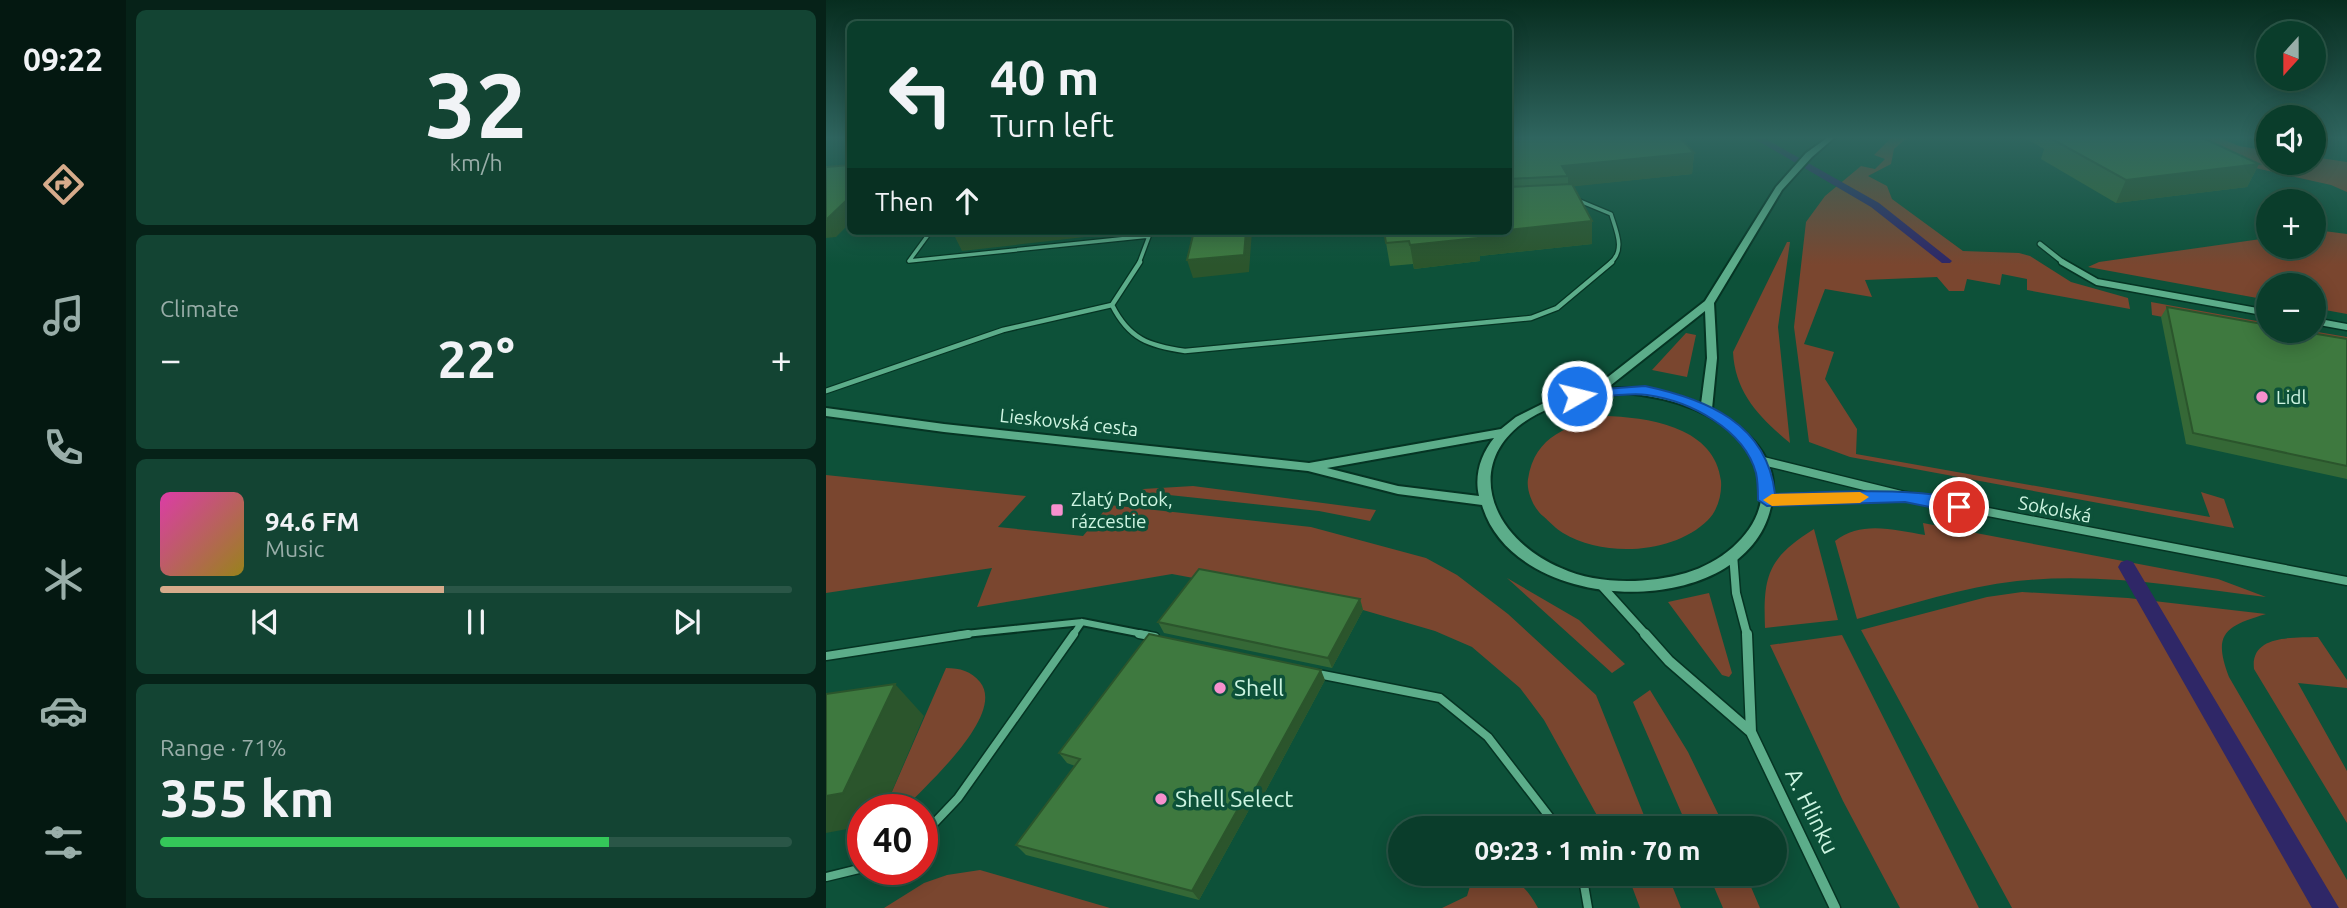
<!DOCTYPE html>
<meta charset="utf-8">
<style>
:root{--surface:#0a3d2b;--page:#134433;--text:#f1f3f6;--muted:#99aea9;--line:#2a5647;--accent:#d6ab8b}
body{margin:0;font-family:Ubuntu,sans-serif;background:var(--page);color:var(--text);height:100vh;display:flex;flex-direction:column;font-size:26px;white-space:nowrap}
*{box-sizing:border-box;margin:0}
p{font-size:23px;color:var(--muted)}
.icon{flex:none;width:38px;height:38px;fill:none;stroke:currentColor;stroke-width:2;stroke-linecap:round;stroke-linejoin:round}
.map{position:relative;flex:1;overflow:hidden}
.panel{display:flex;flex-direction:column;gap:10px;padding:10px;background:#062218;width:700px}
.panel>*{flex:none}
.guide{position:absolute;left:21px;top:21px;width:665px;height:214px;border-radius:10px;box-shadow:0 4px 18px #0003,0 0 0 2px var(--line);background:#0a3d2b;color:var(--text);overflow:hidden}
.needle{width:46px;rotate:201deg}
.tools{position:absolute;left:1430px;top:21px;display:grid;gap:14px}
.tools a{display:grid;place-items:center;width:70px;height:70px;border-radius:50%;background:var(--surface);box-shadow:0 4px 18px #0003,0 0 0 2px var(--line);font-size:35px}
.speed{position:absolute;left:21px;top:794px;display:flex;gap:14px;font-size:35px;font-weight:700;text-align:center}
.speed>*{display:grid;place-content:center;width:91px;height:91px;border-radius:50%;background:var(--surface);box-shadow:0 4px 18px #0003,0 0 0 2px var(--line);line-height:1}
.speed .limit{border:10px solid #d22;background:#fff;color:#111}
.pin{position:absolute;display:grid;place-items:center;width:60px;height:60px;color:#fff;margin:-30px;border:4px solid #fff;border-radius:50%;box-shadow:0 2px 7px #0007}
.me{position:absolute;width:77px;margin:-38px;rotate:82deg;stroke-linejoin:round;filter:drop-shadow(0 0 5px #0008)}
.turn{display:flex;align-items:center;gap:24px;height:147px;padding:0 28px;font-size:32px}
.turn .icon{width:91px;height:91px;stroke-width:2.5}
.turn b{display:block;font-size:49px;line-height:60px}
.then{display:flex;align-items:center;height:66px;padding:0 28px;background:#0003;gap:14px;font-size:26px}
.big{font-size:52px;font-weight:700;line-height:1.1}
.panel .tile{flex:1;display:flex;flex-direction:column;justify-content:center;gap:10px;min-width:0;padding:0 24px;border-radius:10px;background:var(--page)}
.panel .dial{align-items:center;gap:0}
.dial b{font-size:91px;line-height:1}
.song{display:flex;align-items:center;gap:21px}
.cover{width:84px;height:84px;border-radius:10px;background:linear-gradient(135deg,hsl(320 70% 55%),hsl(50 70% 35%))}
.played{height:7px;border-radius:4px;background:linear-gradient(90deg,var(--accent) 45%,var(--line) 45%)}
.keys{display:flex;justify-content:space-around;direction:ltr}
.heat{display:flex;justify-content:space-between;align-items:center;font-size:38px;direction:ltr}
.charge{height:10px;border-radius:5px;background:linear-gradient(90deg,#34c759 71%,var(--line) 0)}
.trip{position:absolute;left:562px;top:816px;width:399px;height:70px;border-radius:35px;background:var(--surface);box-shadow:0 4px 18px #0003,0 0 0 2px var(--line);font-weight:700;line-height:70px;text-align:center}
main{display:flex;flex:1;min-height:0}
.tabs{display:flex;flex-direction:column;width:126px;justify-content:space-around;align-items:center;background:#041811;color:var(--muted)}
.tabs .icon{width:49px;height:49px}
.tabs .on{color:var(--accent)}
.tabs b{font-size:32px;color:var(--text)}
.map>svg:first-child{display:block}
.green{fill:#7a462f}
.lines{fill:none;stroke-linecap:round;stroke-linejoin:round}
.stream{fill:#2f2767;fill-rule:evenodd}
.service-far3-casing{stroke:#053423;stroke-width:6}
.service-far2-casing{stroke:#053423;stroke-width:7}
.service-far1-casing{stroke:#053423;stroke-width:10}
.service-casing{stroke:#053423;stroke-width:11}
.minor-far3-casing{stroke:#053423;stroke-width:7}
.minor-far2-casing{stroke:#053423;stroke-width:9}
.minor-far1-casing{stroke:#053423;stroke-width:11}
.minor-casing{stroke:#053423;stroke-width:13}
.tertiary-casing{stroke:#053423;stroke-width:4}
.service-far3{stroke:#5cad8a;stroke-width:3.5}
.service-far2{stroke:#5cad8a;stroke-width:4.5}
.service-far1{stroke:#5cad8a;stroke-width:6}
.service{stroke:#5cad8a;stroke-width:8}
.minor-far3{stroke:#5cad8a;stroke-width:4.5}
.minor-far2{stroke:#5cad8a;stroke-width:6}
.minor-far1{stroke:#5cad8a;stroke-width:8}
.minor{stroke:#5cad8a;stroke-width:10}
.tertiary{fill:#5cad8a;fill-rule:evenodd}
.wall{fill:#356836}
.shaded-wall{fill:#2b552c}
.building{fill:#3e793f;stroke:#2b552c;stroke-width:2}
.route{fill:#1a73e8;stroke:#114b97;stroke-width:2}
.slow{fill:#f59e0b}
.poi-dot{fill:#f790ce;stroke:#0d5139;stroke-width:2.5}
.labels{text-anchor:middle;stroke-width:7;stroke-linejoin:round;paint-order:stroke}
.poi-label{font-size:19px;fill:#cef5e2;stroke:#0d5139;text-anchor:start}
.street-label{font-size:19px;fill:#cef5e2;stroke:#0d5139}
.near-poi-label{font-size:23px;fill:#cef5e2;stroke:#0d5139;text-anchor:start}
.near-street-label{font-size:23px;fill:#cef5e2;stroke:#0d5139}
</style>
<main>
<nav class="tabs">
<b>09:22</b>
<svg class="icon on" aria-label="directions" viewBox="0 0 24 24"><path d="M12 3l9 9-9 9-9-9zM9 14v-3h6M13 9l2 2-2 2"/></svg>
<svg class="icon" aria-label="music" viewBox="0 0 24 24"><path d="M9 18V5l10-2v13"/><circle cx="6" cy="18" r="3"/><circle cx="16" cy="16" r="3"/></svg>
<svg class="icon" aria-label="phone" viewBox="0 0 24 24"><path d="M5 4h4l2 5-3 2q2 4 5 5l2-3 5 2v4C11 20 4 13 5 4z"/></svg>
<svg class="icon" aria-label="climate" viewBox="0 0 24 24"><path d="M12 3v18M4 7l16 10M4 17L20 7"/></svg>
<svg class="icon" aria-label="car" viewBox="0 0 24 24"><path d="M5 17H2v-5l4-1 3-4h7l3 4 3 1v5h-3M9 17h6M6 11h13"/><circle cx="7" cy="17" r="2"/><circle cx="17" cy="17" r="2"/></svg>
<svg class="icon" aria-label="filters" viewBox="0 0 24 24"><path d="M4 7h16M4 17h16"/><circle cx="9" cy="7" r="2"/><circle cx="15" cy="17" r="2"/></svg>
</nav>
<section class="panel">
<div class="tile dial"><b>32</b><p>km/h</p></div>
<div class="tile"><p>Climate</p>
<div class="heat"><a>−</a><b class="big">22°</b><a>+</a></div>
</div>
<div class="tile">
<div class="song"><i class="cover"></i><div><b>94.6 FM</b><p>Music</p></div></div>
<div class="played"></div>
<div class="keys"><svg class="icon" aria-label="previous" viewBox="0 0 24 24"><path d="M18 5L8 12l10 7zM5 5v14"/></svg><svg class="icon" aria-label="pause" viewBox="0 0 24 24"><path d="M8 5v14M16 5v14"/></svg><svg class="icon" aria-label="next" viewBox="0 0 24 24"><path d="M6 5l10 7-10 7zM19 5v14"/></svg></div>
</div>
<div class="tile"><p>Range · 71%</p><b class="big">355 km</b><div class="charge"></div></div>
</section>
<div class="map">
<svg width="1521" height="908" viewBox="0 0 1521 908">
<rect width="100%" height="100%" fill="#0d5139"/>
<!-- green -->
<path class="green" d="M1065 138H1081L1068 149 1065 164 1042 176 1061 186 1066 199 1137 251 1193 253 1204 256 1245 282 1302 298 1304 309 1201 290V279L1176 274 1174 285 1141 279 1138 291H1123L1111 277 1039 280 1046 297 999 289 978 344 1008 352 999 379 1031 429 1030 454 1384 517 1375 492 1398 499 1408 528 1024 457 983 442 968 327 980 222 999 196 1035 166 1049 169 1059 159 1048 155Z
M1352 138H1394L1413 146 1442 151V163H1488V157L1521 162V192L1505 185 1407 163Z
M1498 231 1521 234V314L1488 308V285H1442V300L1262 267 1273 262 1442 238V247H1488V232Z
M961 242H964L952 327 964 443C934 418 909 393 907 352Z
M1325 302 1442 323V331H1486L1521 337V351L1326 315Z
M860 333 870 335 861 377 826 370Z
M782 416C826 418 889 428 895 481 896 494 892 510 882 520 848 554 778 558 737 533 730 529 724 522 717 516 708 509 700 491 702 479 709 435 743 425 782 416Z
M0 475 200 496 172 527 257 536 283 505 485 527 600 558 631 575 682 614 770 695 823 828H778L718 720 694 688 646 647 609 631 537 610 346 574 151 607 166 568 0 593Z
M367 486 550 510 544 521 493 511 315 492 317 489Z
M1097 523 1392 579 1440 597C1358 587 1274 572 1191 581 1137 587 1083 605 1031 619L1009 541C1035 520 1069 530 1099 535Z
M988 529 1012 620 939 628C937 575 942 558 988 529Z
M681 578 753 620 799 664 786 673Z
M1196 592 1302 598 1440 614C1400 626 1386 633 1403 677L1521 880V908H1186L1035 630 1161 597Z
M883 593 906 673 903 677 896 675 842 602Z
M1016 635 1153 908H1074L1017 801 944 645Z
M1492 637 1521 680V688L1472 683 1521 771V823L1428 669C1424 634 1468 638 1492 637Z
M120 668C134 668 145 671 154 682 180 714 102 783 81 806L76 810H58Z
M824 690 862 752 899 828H862L807 702Z
M154 870 284 908H58L98 883 121 875Z
M648 873C680 873 696 878 712 908H616L641 896Z
M801 873H841L855 908H814Z
M882 873H919L934 908H897Z"/>
<g class="lines">
<!-- stream -->
<path class="stream" d="M927 138H938L1053 203 1126 261 1124 263H1116L1045 207Z
M1301 560 1307 562 1513 908H1486L1292 567 1295 562Z"/>
<defs>
<path id="service-far3" d="M749 199 785 214C790 231 800 250 784 263
M105 231 83 261 323 236
M313 263 325 231"/>
<path id="service-far2" d="M286 305 314 262
M0 391 177 330 286 305C303 339 323 346 359 351L705 318 731 308 786 262"/>
<path id="service-far1" d="M130 635 256 622 322 635
M247 635 256 622"/>
<path id="service" d="M313 634 329 637
M0 656 142 634
M492 674 614 698 662 737 732 828
M96 836 132 798 248 634
M756 873 762 908
M0 877 37 868"/>
<path id="minor-far3" d="M1214 244 1238 263"/>
<path id="minor-far2" d="M1236 262 1271 282 1442 313
M1488 321 1521 327"/>
<path id="minor-far1" d="M933 460 1079 496 1521 581
M941 500 1070 496
M907 554 910 593 921 635
M774 584 820 635"/>
<path id="minor" d="M819 634 843 661 925 732
M921 634 925 732 1009 908"/>
<path id="tertiary" d="M1001 138H1008L986 157 956 190 888 303 891 358 886 409C915 425 949 453 947 490 942 622 691 624 656 505L572 494 482 471 118 432 0 416V408L118 424 483 463 675 429 690 417 718 403 764 391 879 301 950 187 980 153ZM879 311 881 358 875 404C844 392 814 385 780 389ZM800 393C841 397 886 409 915 441 964 496 919 555 860 573 821 584 772 585 735 568 653 533 633 443 727 407 751 399 775 396 800 393ZM668 438C655 454 648 475 653 496L572 486 501 468Z"/>
</defs>
<!-- service-far3 casing -->
<use href="#service-far3" class="service-far3-casing"/>
<!-- service-far2 casing -->
<use href="#service-far2" class="service-far2-casing"/>
<!-- service-far1 casing -->
<use href="#service-far1" class="service-far1-casing"/>
<!-- service casing -->
<use href="#service" class="service-casing"/>
<!-- minor-far3 casing -->
<use href="#minor-far3" class="minor-far3-casing"/>
<!-- minor-far2 casing -->
<use href="#minor-far2" class="minor-far2-casing"/>
<!-- minor-far1 casing -->
<use href="#minor-far1" class="minor-far1-casing"/>
<!-- minor casing -->
<use href="#minor" class="minor-casing"/>
<!-- tertiary casing -->
<use href="#tertiary" class="tertiary-casing"/>
<!-- service-far3 -->
<use href="#service-far3" class="service-far3"/>
<!-- service-far2 -->
<use href="#service-far2" class="service-far2"/>
<!-- service-far1 -->
<use href="#service-far1" class="service-far1"/>
<!-- service -->
<use href="#service" class="service"/>
<!-- minor-far3 -->
<use href="#minor-far3" class="minor-far3"/>
<!-- minor-far2 -->
<use href="#minor-far2" class="minor-far2"/>
<!-- minor-far1 -->
<use href="#minor-far1" class="minor-far1"/>
<!-- minor -->
<use href="#minor" class="minor"/>
<!-- tertiary -->
<use href="#tertiary" class="tertiary"/>
</g>
<!-- wall -->
<path class="wall" d="M682 138 868 153 866 174 747 186 766 221V244L654 256V261L588 269 587 264 564 266 558 231H682Z
M1199 138H1377L1433 164 1421 187 1290 203 1215 159 1218 149Z
M1341 307 1521 339V479L1360 444 1335 317Z
M534 599 537 610 506 668 338 633 332 622Z
M499 680 430 809 424 808 373 900 200 855 190 845 249 766 241 763 233 753Z"/>
<!-- shaded-wall -->
<path class="shaded-wall" d="M868 153 866 174 742 187V176L736 166Z
M1433 164 1421 187 1290 203 1300 180Z
M24 197V223L10 237 0 238V220Z
M766 221V244L654 256V261L588 269 584 245 651 233 682 231V230Z
M126 231H262L259 237 136 251Z
M420 231H426L423 272 367 278 361 260Z
M534 599 537 610 506 668 502 658Z
M495 670 499 680 430 809 424 799Z
M69 684 98 716 58 810H37V826L0 833V796Z
M418 798 424 808 373 900 366 891Z"/>
<!-- building -->
<path class="building" d="M682 138H855L868 153 736 166 742 176 682 179Z
M1224 138H1377L1433 164 1300 180Z
M24 165V197L0 220V167Z
M746 184 766 221 682 230V187Z
M368 231H420L418 255 361 260Z
M558 231H671L651 233 652 238 584 245 583 241 560 243Z
M1341 307 1442 325V331H1473L1521 339V466L1367 433Z
M373 569 534 599 502 658 332 622Z
M323 634 495 670 424 799 418 798 366 891 190 845 254 759 233 753Z
M69 684 17 793 0 796V694Z"/>
<!-- sky -->
<linearGradient id="sky" x2="0" y2="1"><stop stop-color="#072d1f"/><stop offset="0.52" stop-color="#2f655f"/><stop offset="1" stop-color="#2f655f" stop-opacity="0"/></linearGradient>
<rect width="1521" height="265" fill="url(#sky)"/>
<!-- route -->
<path class="route" d="M819 386C880 399 941 423 949 494 981 493 1125 483 1142 507L1133 513 1079 502 941 506 932 500C932 492 932 482 930 473 918 429 864 401 821 395 800 392 773 398 751 400L744 396 751 391Z"/>
<!-- slow -->
<path class="slow" d="M1034 492 1043 497 1034 503 946 506 937 500 946 494Z"/>
<!-- markers -->
<g class="poi-dot">
<circle cx="1436" cy="397" r="7"/>
<rect x="224" y="503" width="14" height="14" rx="3.5"/>
<circle cx="394" cy="688" r="7"/>
<circle cx="335" cy="799" r="7"/>
</g>
<g class="labels">
<!-- poi labels -->
<g class="poi-label">
<text x="1450" y="404">Lidl</text>
<text x="245" y="506">Zlatý Potok,<tspan x="245" dy="22">rázcestie</tspan></text>
</g>
<!-- street labels -->
<g class="street-label">
<text transform="translate(243 422) rotate(6)" y="7">Lieskovská cesta</text>
<text transform="translate(1229 509) rotate(11)" y="7">Sokolská</text>
</g>
<!-- near-poi labels -->
<g class="near-poi-label">
<text x="408" y="696">Shell</text>
<text x="349" y="807">Shell Select</text>
</g>
<!-- near-street labels -->
<g class="near-street-label">
<text transform="translate(986 811) rotate(64)" y="8">A. Hlinku</text>
</g>
</g>
</svg>
<div class="tools">
<a><svg class="needle" viewBox="-14 -14 28 28"><path d="M0-13l5 13h-10z" fill="#e53935"/><path d="M0 13l5-13h-10z" fill="#99aea9"/></svg></a>
<a><svg class="icon" aria-label="sound" viewBox="0 0 24 24"><path d="M4 9h4l5-4v14l-5-4H4zM17 9q2 3 0 6"/></svg></a>
<a>+</a>
<a>−</a>
</div>
<div class="speed"><div class="limit">40</div></div>
<div class="pin" style="left:1133px;top:507px;background:#d93025"><svg class="icon" aria-label="arrive" viewBox="0 0 24 24"><path d="M6 21V4h12l-3 4 3 4H6"/></svg></div>
<svg class="me" style="left:751px;top:396px" viewBox="-20 -20 40 40"><circle r="17" fill="#1a73e8" stroke="#fff" stroke-width="3"/><path d="M0-11L8 9 0 5-8 9z" fill="#fff"/></svg>
<div class="trip">09:23 · 1 min · 70 m</div>
<div class="guide">
<div class="turn"><svg class="icon" aria-label="left" viewBox="0 0 24 24"><path d="M17 20v-9H6M10 6l-5 5 5 5"/></svg><div><b>40 m</b>Turn left</div></div>
<div class="then">Then<svg class="icon" aria-label="ahead" viewBox="0 0 24 24"><path d="M12 20V5M6 11l6-6 6 6"/></svg></div>
</div>
</div>
</main>
